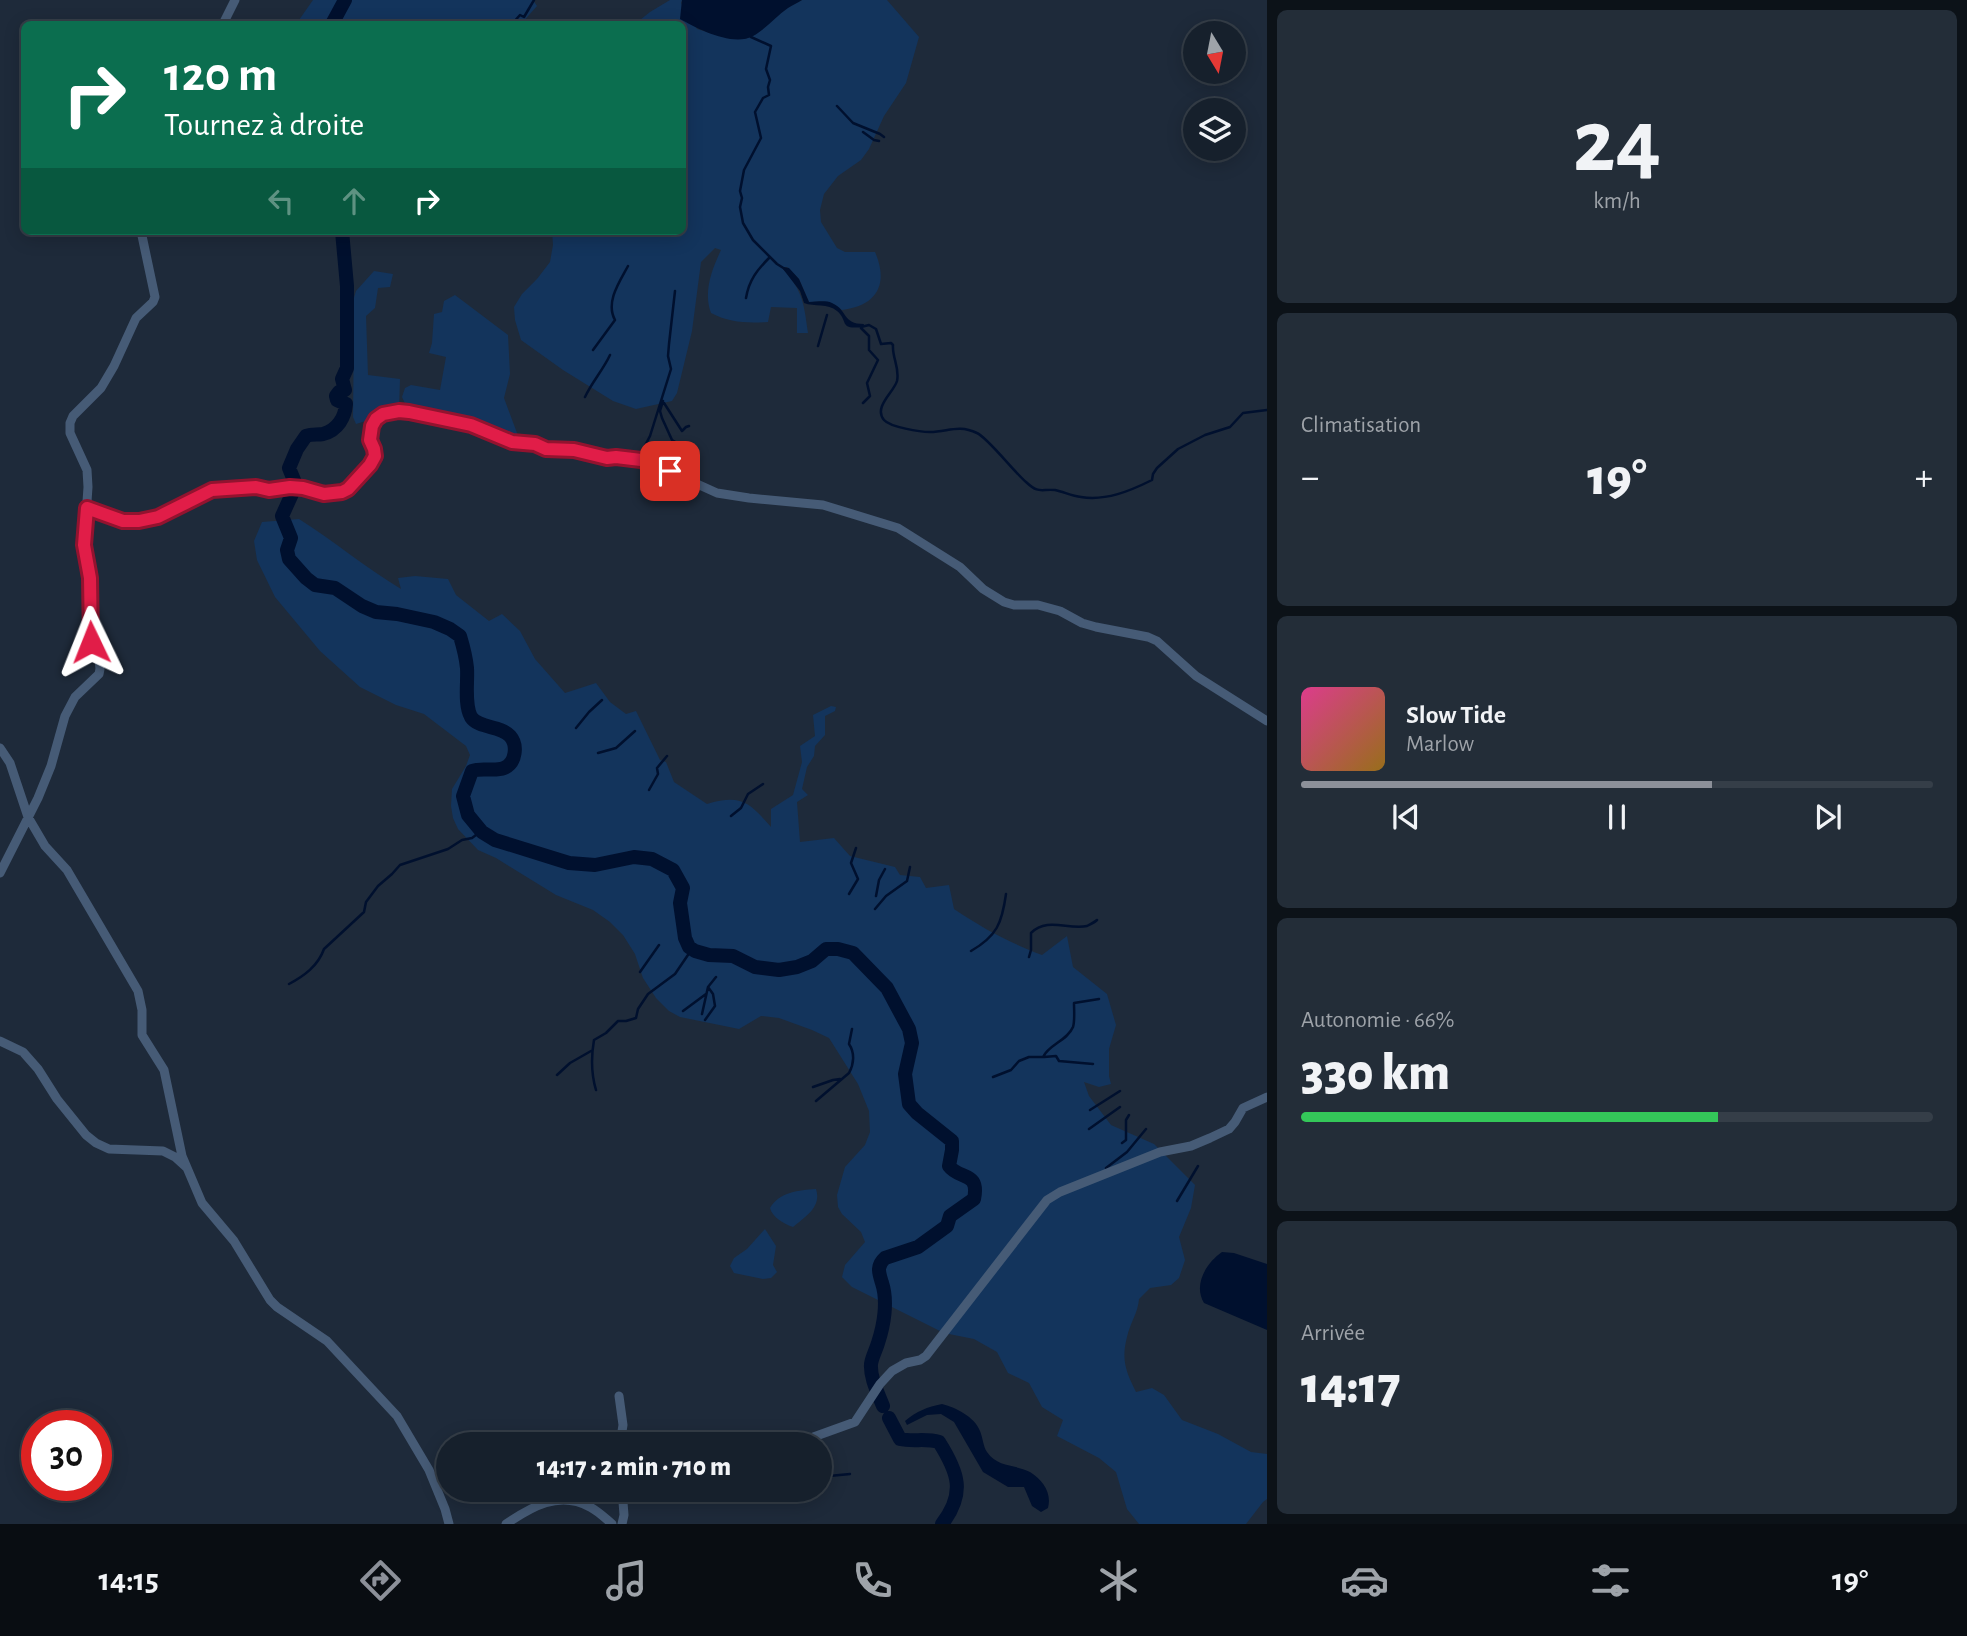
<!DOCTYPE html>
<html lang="fr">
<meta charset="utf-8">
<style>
:root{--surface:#16202c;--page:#232d38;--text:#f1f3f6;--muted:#9ea3a9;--line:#353e48;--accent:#8c9099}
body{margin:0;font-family:"Alegreya Sans",sans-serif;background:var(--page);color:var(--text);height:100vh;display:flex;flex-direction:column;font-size:26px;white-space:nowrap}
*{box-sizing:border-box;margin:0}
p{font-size:23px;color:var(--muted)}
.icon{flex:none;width:38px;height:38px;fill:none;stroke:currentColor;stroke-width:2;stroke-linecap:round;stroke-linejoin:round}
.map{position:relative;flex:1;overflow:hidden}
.details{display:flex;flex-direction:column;gap:10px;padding:10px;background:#0c1218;width:700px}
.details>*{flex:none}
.banner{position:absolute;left:21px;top:21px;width:665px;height:214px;border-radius:10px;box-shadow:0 4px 18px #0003,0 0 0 2px var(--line);background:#0b6e4f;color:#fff;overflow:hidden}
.needle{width:46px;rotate:170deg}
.fabs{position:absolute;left:1183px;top:21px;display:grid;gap:14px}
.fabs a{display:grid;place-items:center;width:63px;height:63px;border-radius:50%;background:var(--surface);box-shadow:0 4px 18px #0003,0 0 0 2px var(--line);font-size:35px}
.speed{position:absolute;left:21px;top:1410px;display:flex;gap:14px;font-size:35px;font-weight:700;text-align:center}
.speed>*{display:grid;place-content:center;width:91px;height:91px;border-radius:50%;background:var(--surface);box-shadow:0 4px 18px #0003,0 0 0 2px var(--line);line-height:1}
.speed .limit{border:10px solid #d22;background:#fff;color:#111}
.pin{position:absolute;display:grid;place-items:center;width:60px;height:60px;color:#fff;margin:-30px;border-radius:14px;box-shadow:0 4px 10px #0006}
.me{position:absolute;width:77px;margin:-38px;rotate:358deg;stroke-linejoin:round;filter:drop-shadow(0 0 5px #0008)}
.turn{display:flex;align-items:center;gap:24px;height:147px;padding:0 28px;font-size:32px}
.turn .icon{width:91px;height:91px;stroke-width:2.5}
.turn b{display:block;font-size:49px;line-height:60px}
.lanes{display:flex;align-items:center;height:66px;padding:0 28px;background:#0003;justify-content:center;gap:35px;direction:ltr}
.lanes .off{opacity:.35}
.big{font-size:52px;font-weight:800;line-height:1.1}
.details .widget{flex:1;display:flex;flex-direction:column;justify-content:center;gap:10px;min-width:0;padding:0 24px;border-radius:10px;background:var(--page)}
.details .dial{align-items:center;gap:0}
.dial b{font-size:91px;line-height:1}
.song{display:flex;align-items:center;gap:21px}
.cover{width:84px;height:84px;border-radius:10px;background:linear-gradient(135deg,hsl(330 70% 55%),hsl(40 70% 35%))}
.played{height:7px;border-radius:4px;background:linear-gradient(90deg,var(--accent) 65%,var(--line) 65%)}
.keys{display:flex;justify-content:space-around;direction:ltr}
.heat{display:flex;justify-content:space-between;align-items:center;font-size:38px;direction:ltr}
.charge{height:10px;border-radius:5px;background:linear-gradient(90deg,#34c759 66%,var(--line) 0)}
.trip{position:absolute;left:436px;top:1432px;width:396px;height:70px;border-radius:35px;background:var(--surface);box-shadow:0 4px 18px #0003,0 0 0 2px var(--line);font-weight:800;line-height:70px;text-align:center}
.tab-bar{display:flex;height:112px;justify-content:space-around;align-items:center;background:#090d12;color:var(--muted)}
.tab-bar .icon{width:49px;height:49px}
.tab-bar .selected{color:var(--accent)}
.tab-bar b{font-size:32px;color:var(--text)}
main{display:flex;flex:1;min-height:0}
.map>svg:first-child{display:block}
.green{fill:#13345c}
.water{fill:#00102e}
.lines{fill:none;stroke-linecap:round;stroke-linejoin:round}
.stream{stroke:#00102e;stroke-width:2.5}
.river{stroke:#00102e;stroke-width:14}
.minor{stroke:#465b76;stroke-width:9}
.route-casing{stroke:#92132f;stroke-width:18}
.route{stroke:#e11d48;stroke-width:12}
</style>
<main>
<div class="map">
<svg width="1267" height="1524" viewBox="0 0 1267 1524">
<rect width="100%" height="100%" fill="#1e2a3a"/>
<!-- green -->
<path class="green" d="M313 0H533L537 6 521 24H298L299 20Z
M670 0H682L681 3 697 29 724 37 742 39 751 37 787 8 802 0H887L919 37 906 83 884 116 869 149 861 160 838 176 824 194 820 210 821 222 837 248 845 252H875C889 284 877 306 842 310 829 300 825 302 809 302L799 279 787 267H783V269C803 291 804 304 808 333H797V308L771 307 768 322C747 323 730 323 711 313 703 292 712 269 721 250L715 248 701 262 692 331 677 393 672 401 636 409 613 401 563 370 521 340 515 320 514 307 522 294 537 279 550 262 553 245 552 231H682V24H635L650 12Z
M374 271 393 274 390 287 378 288 375 308 366 316 368 375 400 379 399 411 356 424 353 417 354 330 351 308 356 291Z
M455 295 508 335 510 374 504 398 520 441 484 428 409 412 402 397 405 388 411 385 440 390 446 357 429 353 432 343 434 314 442 312 444 301Z
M299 519C334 541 366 568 401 589L398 578 415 576 448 579 456 595 489 621 502 614 520 631 535 659 565 693 596 683 610 702 626 714 636 711 660 760 666 762 674 782 707 804C741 794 749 802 771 827V809L793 795 802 762 800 746 815 736 813 715 831 706 836 707 835 711 825 716V735L815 746 814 756 807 767 802 789 808 795 797 802 800 842 834 838 850 856 895 867 900 875 920 877 926 888 949 885 954 909C984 929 1008 942 1042 955L1067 936 1073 967 1107 994 1116 1025 1109 1049V1076L1111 1084 1099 1087 1084 1082 1089 1096 1111 1125 1154 1144 1195 1185 1191 1208 1179 1237 1185 1260 1179 1278 1171 1285 1150 1288 1139 1299C1138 1313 1130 1323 1127 1337 1121 1360 1126 1372 1136 1392L1152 1388 1164 1395 1182 1420 1218 1434 1251 1452 1267 1454V1499L1263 1502 1246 1524H1139L1127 1509 1116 1472 1099 1458 1057 1436 1063 1420 1042 1407 1029 1383 1008 1373 997 1352 974 1339 944 1333 852 1287 842 1277 845 1265 865 1242 861 1232 842 1214 838 1207 837 1195 845 1167 865 1145 870 1132 869 1111 858 1084 829 1038 812 1030 779 1018 761 1016 739 1029 680 1017 669 1011 656 998 643 978 635 954 623 935 610 922 593 910 556 895 496 858 478 850 458 829 453 818 451 806 452 789 466 766 470 755 466 746 424 714 396 705 360 687 320 651 275 597 257 560 254 541 262 522Z
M816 1189C822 1207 805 1217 793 1227 784 1224 772 1217 770 1208 779 1192 799 1190 816 1189Z
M765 1229 776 1246 773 1265 777 1272 771 1278 763 1279 734 1273 730 1266 734 1258 747 1249Z"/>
<!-- water -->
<path class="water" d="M682 0H802C798 3 792 5 788 8 776 16 766 29 753 36 733 47 698 29 680 19Z
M783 267 789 268 799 279 809 302C817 302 825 300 832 303 848 310 842 324 864 324L863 327C838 330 849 321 837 311 828 303 814 307 804 303L800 291 783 269Z
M1222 1252 1234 1253 1267 1264V1330L1204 1303C1193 1285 1206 1263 1222 1252Z
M942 1404C955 1407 975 1417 980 1431 983 1438 983 1446 987 1452 998 1468 1015 1464 1030 1472 1043 1480 1052 1493 1048 1508L1041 1512 1032 1506 1024 1487H1008L983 1472 954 1422 941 1414 927 1415 907 1425 905 1421C917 1411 927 1407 942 1404Z"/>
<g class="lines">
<!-- stream -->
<path class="stream" d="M512 24 520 15 524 17 534 0
M751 37 771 46 766 69 770 80 768 87 769 95 763 98 755 112 761 138 744 170 740 191 742 198 740 207 743 223 753 240 777 264 785 269
M837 106 853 123 880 134 884 137
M863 132 874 140 879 141
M746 298C749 280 757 270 770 257
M861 327 869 325 876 329 881 344 891 343 893 345C892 358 900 368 897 381 894 392 873 407 884 420 890 427 920 432 930 432 948 432 958 424 977 433 987 437 1015 473 1026 482 1039 494 1040 489 1055 490 1064 492 1072 496 1081 497 1106 501 1130 491 1152 480L1153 474 1157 468 1178 449 1205 435 1230 427 1243 413 1267 410
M861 328 869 336V350L878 360 867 383 870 396 863 403
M818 346 827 315
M593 350 615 320C605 302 620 281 628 266
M585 397C592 382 603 370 610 355
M663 401 660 411 662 418 672 440 677 443 678 457 685 459V467L681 473
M664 403 682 431 686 427 689 426
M639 457 650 436 671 369 668 356 669 344 675 291
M576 728 589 712 602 700
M598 753 616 748 635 731
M649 790 658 774 657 768 667 756
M731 816 741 808 748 794 763 784
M849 894 858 879 851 863 856 848
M876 896 879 880 885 869
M875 909 886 896 907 881 910 867
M971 951C997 936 1002 923 1006 894
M1029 957 1031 950V933C1047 917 1068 930 1087 926 1089 925 1096 921 1097 920
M640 972 659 945
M289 984C304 976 318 966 324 949L364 912 366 902 378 886 392 874 400 865 448 849 462 840 472 838 476 835V826
M683 1011 706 994
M702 1014 708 987
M705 1020 715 1006 713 994 708 987 716 977
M1044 1057 1056 1056 1059 1061 1093 1064
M557 1075 570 1063 591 1051
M993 1077 1011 1070 1019 1061 1029 1057H1043C1049 1044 1067 1041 1073 1027 1075 1021 1074 1010 1074 1003L1099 999
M813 1087 833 1080 840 1079
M596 1090C591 1073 591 1057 594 1040L606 1033 618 1021H626L636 1018 638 1009 648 994 675 974 692 949
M816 1101 849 1073C854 1064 855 1053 849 1044L852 1029
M1090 1110 1120 1091
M1089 1129 1120 1107
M1122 1143 1126 1140V1120L1129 1115
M1106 1168 1127 1152 1146 1129
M1177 1201 1198 1166
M819 1477 850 1474
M784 1490 786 1489"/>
<!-- river -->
<path class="river" d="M332 24 345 0
M342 231 347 286V368L342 379 345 390 339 392 336 396 337 400 346 404C345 417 338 430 323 434 317 435 312 434 306 436L297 449 289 468 296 485 282 516 291 538 287 550 289 559 306 578 315 585 335 588 362 606 376 612 397 614 434 622 450 629 460 636C463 646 466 657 467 668 468 682 464 704 471 717 479 729 500 725 510 736 518 745 516 763 504 768 494 772 482 767 472 771L463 796 468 815 482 832 495 840 569 863 595 865 634 857 652 859 673 870 683 888 680 903 685 938 689 947 695 951 709 955 733 956 755 967 779 970 797 967 812 961 826 949H838L853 953 887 988 909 1029 912 1043 905 1074 909 1104 917 1113 952 1141V1150L949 1166C959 1180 980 1171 974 1199L950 1216 947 1226 918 1247 885 1258C876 1266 879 1273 882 1283 888 1301 884 1325 878 1343 876 1350 872 1357 871 1364 870 1378 878 1393 883 1406
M889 1418 900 1439C913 1442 926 1438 939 1442 958 1472 966 1493 942 1524"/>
<!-- minor -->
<path class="minor" d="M223 24 235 0
M87 507C132 526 143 525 188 503 194 500 199 495 206 492 213 489 244 488 254 488 259 488 264 490 269 490 280 490 290 486 301 487 315 489 334 500 348 489 354 484 373 464 375 456 376 450 372 446 371 441 366 414 389 410 409 412L471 424 512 442 535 444 546 449 574 450 607 458 616 457 641 460 653 464 717 493 749 498 823 505 898 528 960 567 983 589 1004 602 1014 605H1038L1060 611 1082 623 1096 627 1148 637 1157 641 1196 676 1267 721
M0 748 10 763 28 817 45 846 67 870 138 991 142 1010V1035L164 1070 182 1156 202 1203 234 1241 270 1300 277 1307 327 1341 397 1416 429 1470 445 1509 449 1524
M0 873 38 798 51 766 65 716 75 697 99 674 100 669 99 660 91 642 90 578 84 545 88 487 87 470 70 433V423L73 416 101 388 114 366 136 318 153 302 155 297 141 231
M0 1041 23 1052 38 1069 57 1099 86 1135 96 1143 109 1149 163 1151 175 1157 186 1167
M619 1396 623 1425 620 1444
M794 1444 855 1422 880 1384 892 1371 906 1363 920 1360 926 1356 1047 1200 1060 1192 1160 1152 1191 1146 1210 1138 1229 1129 1235 1122 1243 1108 1267 1097
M622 1489 624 1515 622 1524
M506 1524C531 1507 559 1490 590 1507 598 1511 605 1518 612 1524"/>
</g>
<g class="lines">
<defs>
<path id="route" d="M91 642 90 578 84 545 87 508 123 521H139L158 517 212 490 256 487 269 490 290 487 303 488 324 494 342 492 348 489 370 465 375 456 374 449 370 440 372 426 376 419 383 414 399 411 409 412 471 425 512 442 535 444 546 449 574 450 607 458 616 457 641 460 670 471"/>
</defs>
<!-- route casing -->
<use href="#route" class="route-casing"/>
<!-- route -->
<use href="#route" class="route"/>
</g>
</svg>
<div class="fabs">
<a><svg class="needle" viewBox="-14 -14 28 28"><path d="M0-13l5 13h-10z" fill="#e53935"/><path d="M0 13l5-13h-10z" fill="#9ea3a9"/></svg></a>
<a><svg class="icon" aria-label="layers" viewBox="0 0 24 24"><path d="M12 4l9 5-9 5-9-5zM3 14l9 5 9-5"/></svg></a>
</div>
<div class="speed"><div class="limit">30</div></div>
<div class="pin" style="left:670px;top:471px;background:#d93025"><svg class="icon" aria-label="arrive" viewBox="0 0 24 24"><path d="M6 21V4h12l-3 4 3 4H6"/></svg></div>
<svg class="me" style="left:91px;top:642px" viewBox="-20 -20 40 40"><path d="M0-17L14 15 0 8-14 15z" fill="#e11d48" stroke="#fff" stroke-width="4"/></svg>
<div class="trip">14:17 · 2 min · 710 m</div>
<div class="banner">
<div class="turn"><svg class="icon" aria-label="right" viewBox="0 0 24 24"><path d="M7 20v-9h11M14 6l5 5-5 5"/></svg><div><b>120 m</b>Tournez à droite</div></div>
<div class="lanes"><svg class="icon off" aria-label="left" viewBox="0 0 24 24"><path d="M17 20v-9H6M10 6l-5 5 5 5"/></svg><svg class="icon off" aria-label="ahead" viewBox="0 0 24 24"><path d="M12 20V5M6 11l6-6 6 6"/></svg><svg class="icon" aria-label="right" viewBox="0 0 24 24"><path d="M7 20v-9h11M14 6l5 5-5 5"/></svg></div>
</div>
</div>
<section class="details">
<div class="widget dial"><b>24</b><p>km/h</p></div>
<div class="widget"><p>Climatisation</p>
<div class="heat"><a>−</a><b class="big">19°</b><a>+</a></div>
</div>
<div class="widget">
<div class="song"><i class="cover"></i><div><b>Slow Tide</b><p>Marlow</p></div></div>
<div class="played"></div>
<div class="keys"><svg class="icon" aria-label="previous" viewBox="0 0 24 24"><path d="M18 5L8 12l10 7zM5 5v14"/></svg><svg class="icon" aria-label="pause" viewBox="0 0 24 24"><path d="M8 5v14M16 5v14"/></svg><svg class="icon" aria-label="next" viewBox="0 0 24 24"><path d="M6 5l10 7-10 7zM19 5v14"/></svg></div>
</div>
<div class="widget"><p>Autonomie · 66%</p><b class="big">330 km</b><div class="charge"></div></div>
<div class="widget"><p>Arrivée</p><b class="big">14:17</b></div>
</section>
</main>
<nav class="tab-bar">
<b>14:15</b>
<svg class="icon selected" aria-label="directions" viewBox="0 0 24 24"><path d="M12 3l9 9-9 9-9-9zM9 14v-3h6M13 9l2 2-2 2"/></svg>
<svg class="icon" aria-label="music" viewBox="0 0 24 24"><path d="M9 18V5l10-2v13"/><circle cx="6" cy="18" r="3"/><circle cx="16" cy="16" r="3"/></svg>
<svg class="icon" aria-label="phone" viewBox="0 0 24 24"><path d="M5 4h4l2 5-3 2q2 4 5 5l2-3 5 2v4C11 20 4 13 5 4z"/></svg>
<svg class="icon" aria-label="climate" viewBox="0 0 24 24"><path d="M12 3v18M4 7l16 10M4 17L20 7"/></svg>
<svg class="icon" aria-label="car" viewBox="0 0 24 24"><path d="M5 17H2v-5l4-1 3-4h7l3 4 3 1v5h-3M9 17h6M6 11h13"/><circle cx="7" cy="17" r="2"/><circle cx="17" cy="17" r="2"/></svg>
<svg class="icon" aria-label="filters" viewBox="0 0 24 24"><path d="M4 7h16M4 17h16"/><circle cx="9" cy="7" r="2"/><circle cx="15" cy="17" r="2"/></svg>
<b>19°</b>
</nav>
